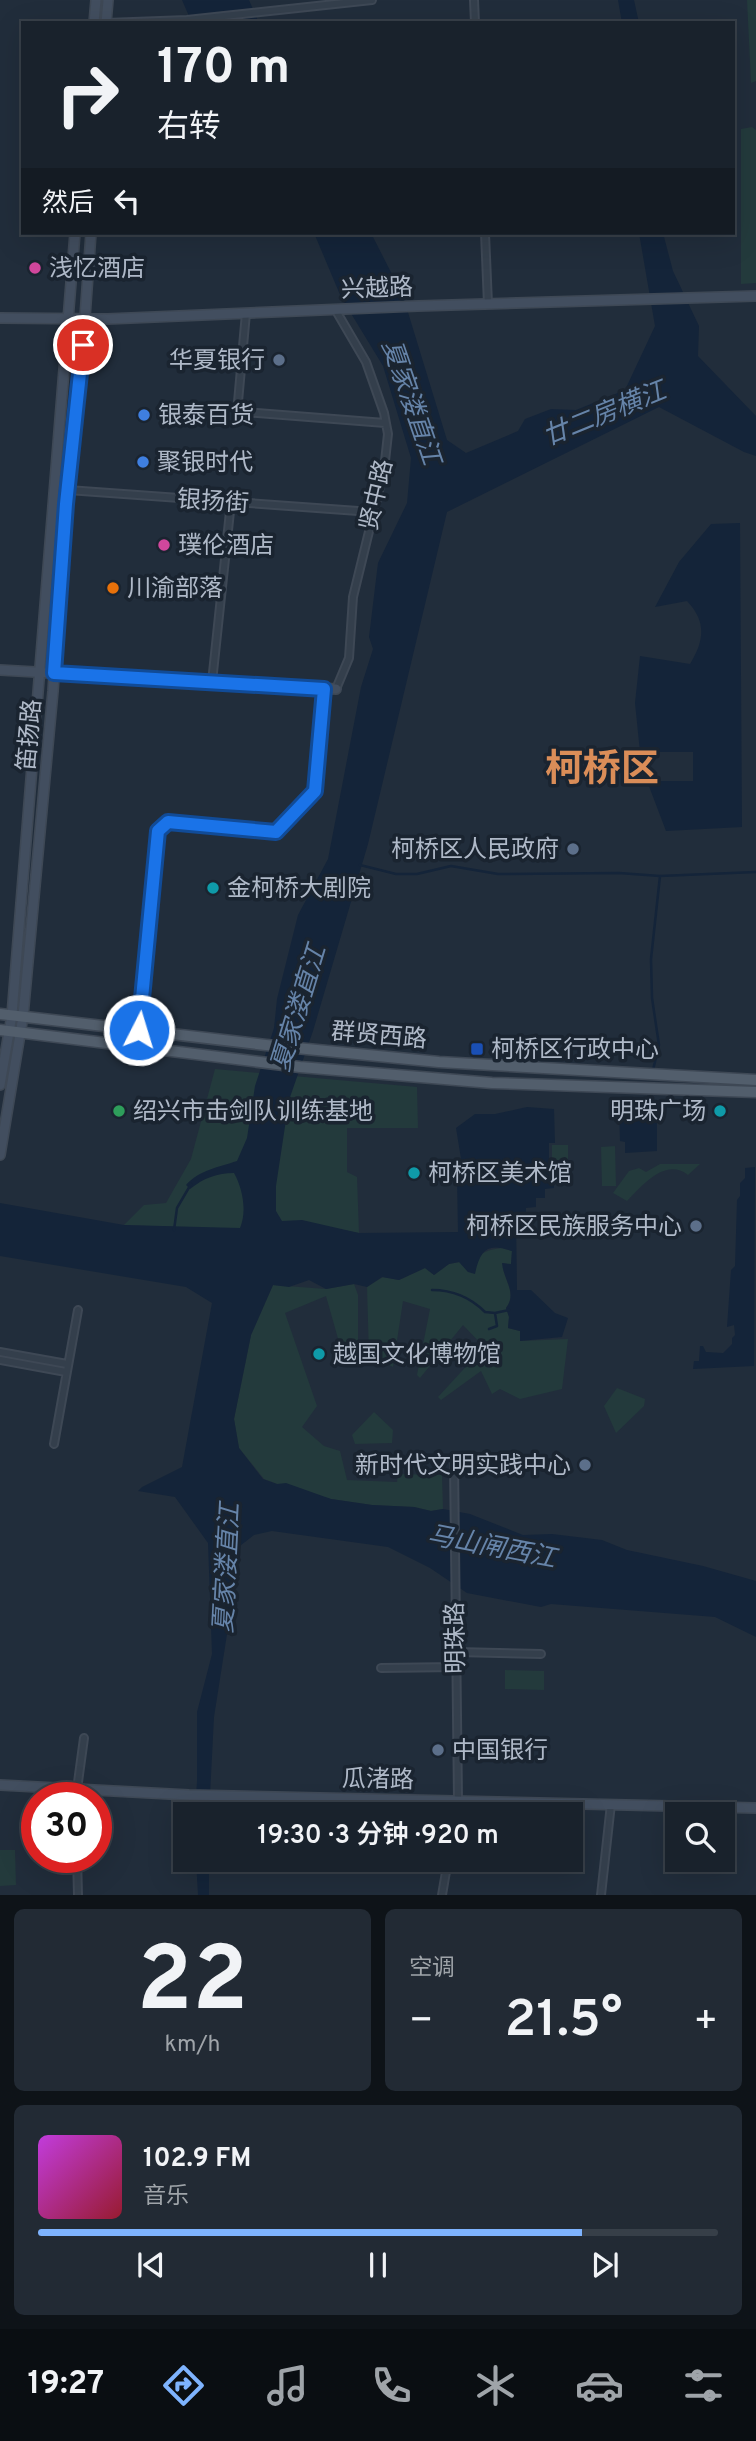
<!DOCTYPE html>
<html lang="zh">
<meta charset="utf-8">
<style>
:root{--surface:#19222c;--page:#222a34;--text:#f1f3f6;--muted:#9fa4a9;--line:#373f48;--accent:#7eb3fe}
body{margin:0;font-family:Overpass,"Noto Sans SC",sans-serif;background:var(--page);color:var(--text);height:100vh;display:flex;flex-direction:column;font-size:26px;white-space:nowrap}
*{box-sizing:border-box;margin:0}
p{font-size:23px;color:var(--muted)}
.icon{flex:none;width:38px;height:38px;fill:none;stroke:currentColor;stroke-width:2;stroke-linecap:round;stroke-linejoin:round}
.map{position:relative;height:1895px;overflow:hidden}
.sheet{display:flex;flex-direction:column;gap:14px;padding:14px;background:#0e1318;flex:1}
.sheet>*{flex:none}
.hud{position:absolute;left:21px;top:21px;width:714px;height:214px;border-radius:0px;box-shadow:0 7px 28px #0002,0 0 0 2px var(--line);background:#19222c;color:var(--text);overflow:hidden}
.tools{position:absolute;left:665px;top:1802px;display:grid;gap:14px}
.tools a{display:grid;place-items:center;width:70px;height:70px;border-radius:0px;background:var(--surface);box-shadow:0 7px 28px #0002,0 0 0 2px var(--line);font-size:35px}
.speed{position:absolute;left:21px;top:1782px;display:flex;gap:14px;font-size:35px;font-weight:700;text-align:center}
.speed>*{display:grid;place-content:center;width:91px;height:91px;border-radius:50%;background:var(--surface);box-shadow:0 7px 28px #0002,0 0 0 2px var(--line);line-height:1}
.speed .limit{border:10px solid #d22;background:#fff;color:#111}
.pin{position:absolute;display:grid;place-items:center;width:60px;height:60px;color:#fff;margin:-30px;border:4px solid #fff;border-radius:50%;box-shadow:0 2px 7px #0007}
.me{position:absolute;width:77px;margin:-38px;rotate:5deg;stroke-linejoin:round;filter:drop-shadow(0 0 5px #0008)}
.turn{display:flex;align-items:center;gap:24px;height:147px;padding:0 21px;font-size:32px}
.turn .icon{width:91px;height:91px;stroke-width:2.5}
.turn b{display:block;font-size:49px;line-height:60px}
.then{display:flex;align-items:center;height:66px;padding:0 21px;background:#0003;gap:14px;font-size:26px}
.big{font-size:52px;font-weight:600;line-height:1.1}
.sheet .card{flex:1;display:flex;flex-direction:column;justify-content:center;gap:10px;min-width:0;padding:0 24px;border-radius:10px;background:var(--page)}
.sheet .dial{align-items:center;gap:0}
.dial b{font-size:91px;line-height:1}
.song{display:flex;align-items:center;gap:21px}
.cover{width:84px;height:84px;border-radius:10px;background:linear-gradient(135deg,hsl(290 70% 55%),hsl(350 70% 35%))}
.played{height:7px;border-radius:4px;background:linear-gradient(90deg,var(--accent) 80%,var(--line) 80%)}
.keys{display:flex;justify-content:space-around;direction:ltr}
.heat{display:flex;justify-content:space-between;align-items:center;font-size:38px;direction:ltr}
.sheet .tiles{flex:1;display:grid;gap:14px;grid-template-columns:1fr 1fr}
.card:last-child{grid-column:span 2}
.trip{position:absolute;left:173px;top:1802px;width:410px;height:70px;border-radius:0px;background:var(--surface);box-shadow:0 7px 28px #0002,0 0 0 2px var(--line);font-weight:600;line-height:70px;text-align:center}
.tab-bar{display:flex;height:112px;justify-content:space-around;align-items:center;background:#0a0e12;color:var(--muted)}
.tab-bar .icon{width:49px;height:49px}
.tab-bar .selected{color:var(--accent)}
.tab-bar b{font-size:32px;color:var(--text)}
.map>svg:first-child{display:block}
.green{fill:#233a3c}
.water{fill:#142439}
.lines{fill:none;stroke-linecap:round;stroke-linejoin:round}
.stream{stroke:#142439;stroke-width:2.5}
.street-casing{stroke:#3e4855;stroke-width:10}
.secondary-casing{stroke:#3e4855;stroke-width:12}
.primary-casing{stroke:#3e4855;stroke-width:13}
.street{stroke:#343f4c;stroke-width:6}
.secondary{stroke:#424e5f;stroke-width:9}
.primary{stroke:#525e6c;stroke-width:10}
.route-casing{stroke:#114b97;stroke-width:18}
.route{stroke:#1a73e8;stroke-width:12}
.hotel-dot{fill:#d1479c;stroke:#1a2430;stroke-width:2.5}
.service-dot{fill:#5c6f8a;stroke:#1a2430;stroke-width:2.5}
.shop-dot{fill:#3f7fe0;stroke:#1a2430;stroke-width:2.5}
.food-dot{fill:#e8710a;stroke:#1a2430;stroke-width:2.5}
.culture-dot{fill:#0f9aa8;stroke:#1a2430;stroke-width:2.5}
.transit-dot{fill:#1a4fb4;stroke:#1a2430;stroke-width:2.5}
.leisure-dot{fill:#2e9e5b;stroke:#1a2430;stroke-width:2.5}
.labels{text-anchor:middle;stroke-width:7;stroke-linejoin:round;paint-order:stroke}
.poi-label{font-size:24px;fill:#afb9c8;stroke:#1a2430;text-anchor:start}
.street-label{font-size:24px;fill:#afb9c8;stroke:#1a2430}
.water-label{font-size:26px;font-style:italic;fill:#6684a9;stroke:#1a2430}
.town-label{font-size:38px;font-weight:bold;fill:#da8d58;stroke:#1a2430}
</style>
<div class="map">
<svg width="756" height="1895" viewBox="0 0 756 1895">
<rect width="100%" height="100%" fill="#212d3b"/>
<!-- green -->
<path class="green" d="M747 0H756V81L751 83Z
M752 127 756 130V283L741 284V129Z
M215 1069 417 1087 418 1128H347V1172L357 1177 359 1233 332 1228H204L124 1225 144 1205 166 1203 191 1159Z
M552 1145H568V1185H556V1178H552Z
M615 1146 616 1186H602L601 1147Z
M660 1164H700L688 1175C665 1157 642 1186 627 1201L613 1193 629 1171 639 1168 646 1172Z
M502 1248 512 1251 511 1265 503 1263C502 1279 518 1292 506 1308L509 1317 508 1328 520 1331V1341L568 1339 562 1389 520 1399 500 1389 492 1394 481 1371 441 1400 438 1397 484 1347 463 1325 420 1378 417 1375 430 1309 403 1301 393 1367 369 1355 367 1287 383 1277 399 1280 425 1268 434 1275 449 1264 460 1262 468 1272C479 1255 482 1250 502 1248Z
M354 1284 358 1295V1345L339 1342 326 1296 285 1313 317 1406 302 1427 324 1446 340 1451 347 1480 397 1482 398 1474 442 1475 443 1509 431 1511 414 1507 372 1505 331 1499 277 1484 264 1479 239 1448 234 1419 251 1335 273 1285 326 1289Z
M617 1388 645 1399 644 1406 616 1433 604 1406Z
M374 1412 393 1430 392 1443 355 1444 352 1435Z
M505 1670 544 1671V1690L505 1689Z
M0 1850H15L16 1885 0 1886Z"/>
<!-- water -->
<path class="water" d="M182 0H249L259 23H192Z
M618 0H634L639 23H622Z
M314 233H371L403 296 447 440 466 453 518 431 525 419 551 409 576 410 625 390 655 326 639 233H663L673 271 699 326 698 356 756 416V456L744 452 659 407 447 512 368 844 313 1031 289 1100 276 1186V1211L282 1221 302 1220 359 1233 458 1232 457 1177 463 1171 456 1128 475 1114H495L527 1107 554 1109 555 1143H549V1179H554V1188L545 1189V1198H536V1207L526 1208V1217H516L517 1290H531L555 1313 568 1318 562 1337 520 1341V1331L508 1328 509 1317 506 1308C518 1293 503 1279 502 1263L511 1264 512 1251C487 1242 480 1250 475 1274L468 1272 459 1262 449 1264 434 1275 425 1268 399 1280 382 1277 367 1287 354 1284 326 1289 309 1280 289 1287 273 1285 251 1335 234 1419 239 1448 263 1479 277 1484 286 1483 331 1499 372 1505 414 1507 431 1511 443 1509 470 1514 523 1535 552 1534 602 1540 627 1550 703 1566 756 1581V1637L715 1617 551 1604 541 1607 467 1593 430 1568 388 1547 272 1531 254 1535 236 1549 238 1564 214 1717 209 1815H195L197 1781V1712L212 1654 208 1543 175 1497 138 1491 142 1487 182 1467 212 1303 186 1287 0 1256V1203L124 1225 240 1228C247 1212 243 1189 234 1173 217 1173 204 1178 190 1189L186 1185C199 1170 219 1167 237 1161L247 1138 255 1086 274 1028 277 999 298 915 328 859 361 687 373 649 369 637 378 563 407 503 411 458 383 366 341 297Z
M740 523 742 827 666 831 647 781H693V752H640L635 703 640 656 690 664C704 641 707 622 687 601L655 607 679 562 711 524Z
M643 1099 657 1100V1151L625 1153V1142L620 1141 619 1109 632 1108Z
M755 1167 754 1366 693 1369 694 1361H699L700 1346H703L706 1352 723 1353 732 1344V1338L735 1335 734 1325 727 1327 731 1270 735 1266 737 1200 740 1196V1183L745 1178V1168Z
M196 1860H209V1895H198Z"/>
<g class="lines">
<!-- stream -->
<path class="stream" d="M360 865 396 874H417L451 866 498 874 619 873 660 876 756 872
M653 1070 659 1045 652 998 651 959 660 876
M174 1230 177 1208 191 1184
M432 1290C452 1290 471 1298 485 1312L495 1313 497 1326 489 1329
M495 1313 509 1310"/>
<defs>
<path id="street" d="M474 0 475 23
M106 23 187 20 372 0
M485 233 488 304
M335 309 366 362 384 413 388 434 384 470 353 597 349 658 336 689
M246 313 238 402 243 412 385 423
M54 489 372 512
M212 682 231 502
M139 1030 157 831 168 822 276 832 315 791 324 689
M0 1352 67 1364
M0 1360 66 1372
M54 1444 78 1310
M454 1462 458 1800 456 1815
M456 1652 541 1654
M381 1668 456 1667
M76 1797 84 1738
M77 1857 78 1895
M442 1895 448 1860
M601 1895 611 1804"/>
<path id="secondary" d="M94 23 96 0
M106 23 108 0
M0 318 107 319 418 306 756 296
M0 670 336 689
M0 1085 12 1015 75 233
M0 1155 23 1016 53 691 66 504 83 345 91 233
M0 1785 189 1795 756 1808"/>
<path id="primary" d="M0 1014 266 1045 439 1062 756 1080
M0 1030 300 1067 492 1083 756 1092"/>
</defs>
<!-- street casing -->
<use href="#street" class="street-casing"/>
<!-- secondary casing -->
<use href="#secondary" class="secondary-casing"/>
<!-- primary casing -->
<use href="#primary" class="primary-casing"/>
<!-- street -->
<use href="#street" class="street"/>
<!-- secondary -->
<use href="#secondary" class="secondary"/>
<!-- primary -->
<use href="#primary" class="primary"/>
</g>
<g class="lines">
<defs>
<path id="route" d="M83 345 66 504 54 673 324 689 315 791 276 832 168 822 158 831 139 1030"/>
</defs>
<!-- route casing -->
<use href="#route" class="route-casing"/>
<!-- route -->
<use href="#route" class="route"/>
</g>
<!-- markers -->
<g class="hotel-dot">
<circle cx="35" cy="268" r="7"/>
<circle cx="164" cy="545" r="7"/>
</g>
<g class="service-dot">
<circle cx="279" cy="360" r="7"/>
<circle cx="573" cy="849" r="7"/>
<circle cx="696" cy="1226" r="7"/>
<circle cx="585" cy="1465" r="7"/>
<circle cx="438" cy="1750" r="7"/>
</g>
<g class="shop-dot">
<circle cx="144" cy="415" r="7"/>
<circle cx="143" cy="462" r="7"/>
</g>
<circle class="food-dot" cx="113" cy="588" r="7"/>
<g class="culture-dot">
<circle cx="213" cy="888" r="7"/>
<circle cx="720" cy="1111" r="7"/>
<circle cx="414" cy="1173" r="7"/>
<circle cx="319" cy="1354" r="7"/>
</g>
<rect class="transit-dot" x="470" y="1042" width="14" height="14" rx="3.5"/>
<circle class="leisure-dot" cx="119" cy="1111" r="7"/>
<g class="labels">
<!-- poi labels -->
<g class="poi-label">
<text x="49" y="276">浅忆酒店</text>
<text x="265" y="368" text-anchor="end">华夏银行</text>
<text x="158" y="423">银泰百货</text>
<text x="157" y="470">聚银时代</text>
<text x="178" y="553">璞伦酒店</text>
<text x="127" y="596">川渝部落</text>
<text x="559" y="857" text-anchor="end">柯桥区人民政府</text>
<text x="227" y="896">金柯桥大剧院</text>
<text x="491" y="1057">柯桥区行政中心</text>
<text x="133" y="1119">绍兴市击剑队训练基地</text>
<text x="706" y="1119" text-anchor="end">明珠广场</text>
<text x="428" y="1181">柯桥区美术馆</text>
<text x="682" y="1234" text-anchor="end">柯桥区民族服务中心</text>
<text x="333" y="1362">越国文化博物馆</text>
<text x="571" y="1473" text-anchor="end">新时代文明实践中心</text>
<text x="452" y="1758">中国银行</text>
</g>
<!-- street labels -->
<g class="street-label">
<text transform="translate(377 288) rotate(-2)" y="8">兴越路</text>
<text transform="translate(376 495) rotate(-77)" y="8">贤中路</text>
<text transform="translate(213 501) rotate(4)" y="8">银扬街</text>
<text transform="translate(29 735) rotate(-85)" y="8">笛扬路</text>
<text transform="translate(379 1035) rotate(5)" y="8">群贤西路</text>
<text transform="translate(455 1638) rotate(-91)" y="8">明珠路</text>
<text transform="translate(378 1779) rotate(1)" y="8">瓜渚路</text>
</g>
<!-- water labels -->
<g class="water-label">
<text transform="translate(412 402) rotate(71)" y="9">夏家溇直江</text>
<text transform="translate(604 413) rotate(-22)" y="9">廿二房横江</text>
<text transform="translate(298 1008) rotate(-73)" y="9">夏家溇直江</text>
<text transform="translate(492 1546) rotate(11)" y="9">马山闸西江</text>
<text transform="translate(226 1568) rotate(-87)" y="9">夏家溇直江</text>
</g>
<!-- town labels -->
<g class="town-label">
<text x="602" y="781">柯桥区</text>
</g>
</g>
</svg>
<div class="tools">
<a><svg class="icon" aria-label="search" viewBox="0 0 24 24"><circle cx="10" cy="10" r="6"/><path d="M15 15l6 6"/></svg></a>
</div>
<div class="speed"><div class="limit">30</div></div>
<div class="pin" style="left:83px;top:345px;background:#d93025"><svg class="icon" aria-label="arrive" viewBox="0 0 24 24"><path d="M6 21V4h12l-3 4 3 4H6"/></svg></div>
<svg class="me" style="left:139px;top:1030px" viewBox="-20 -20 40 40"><circle r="17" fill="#1a73e8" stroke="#fff" stroke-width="3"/><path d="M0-11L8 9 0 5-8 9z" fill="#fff"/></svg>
<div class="trip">19:30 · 3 分钟 · 920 m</div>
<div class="hud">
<div class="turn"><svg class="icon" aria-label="right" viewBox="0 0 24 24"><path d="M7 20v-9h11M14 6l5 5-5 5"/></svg><div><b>170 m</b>右转</div></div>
<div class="then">然后<svg class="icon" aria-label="left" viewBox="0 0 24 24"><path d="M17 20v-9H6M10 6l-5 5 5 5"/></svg></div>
</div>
</div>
<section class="sheet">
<div class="tiles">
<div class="card dial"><b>22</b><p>km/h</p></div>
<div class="card"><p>空调</p>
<div class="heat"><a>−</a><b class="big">21.5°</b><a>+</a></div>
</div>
<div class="card">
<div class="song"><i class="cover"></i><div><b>102.9 FM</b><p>音乐</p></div></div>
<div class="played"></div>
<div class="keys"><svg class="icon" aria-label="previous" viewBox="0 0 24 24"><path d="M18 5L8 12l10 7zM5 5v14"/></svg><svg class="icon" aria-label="pause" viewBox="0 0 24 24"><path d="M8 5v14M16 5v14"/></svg><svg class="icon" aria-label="next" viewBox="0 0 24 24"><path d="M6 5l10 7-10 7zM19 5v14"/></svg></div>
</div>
</div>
</section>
<nav class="tab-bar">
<b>19:27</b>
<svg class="icon selected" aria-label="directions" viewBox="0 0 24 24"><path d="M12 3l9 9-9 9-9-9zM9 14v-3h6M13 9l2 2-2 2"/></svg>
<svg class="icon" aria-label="music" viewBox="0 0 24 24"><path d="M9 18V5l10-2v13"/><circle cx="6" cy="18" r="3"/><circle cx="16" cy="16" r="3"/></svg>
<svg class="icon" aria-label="phone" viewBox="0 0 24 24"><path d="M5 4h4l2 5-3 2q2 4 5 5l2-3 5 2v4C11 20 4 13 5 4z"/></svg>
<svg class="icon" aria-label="climate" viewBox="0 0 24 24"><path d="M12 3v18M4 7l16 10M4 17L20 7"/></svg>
<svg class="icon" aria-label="car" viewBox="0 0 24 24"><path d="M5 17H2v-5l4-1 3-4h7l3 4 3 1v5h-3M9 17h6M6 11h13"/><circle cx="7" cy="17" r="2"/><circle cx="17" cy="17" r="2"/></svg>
<svg class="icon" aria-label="filters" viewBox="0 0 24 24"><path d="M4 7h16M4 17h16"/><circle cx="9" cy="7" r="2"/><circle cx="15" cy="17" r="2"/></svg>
</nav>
